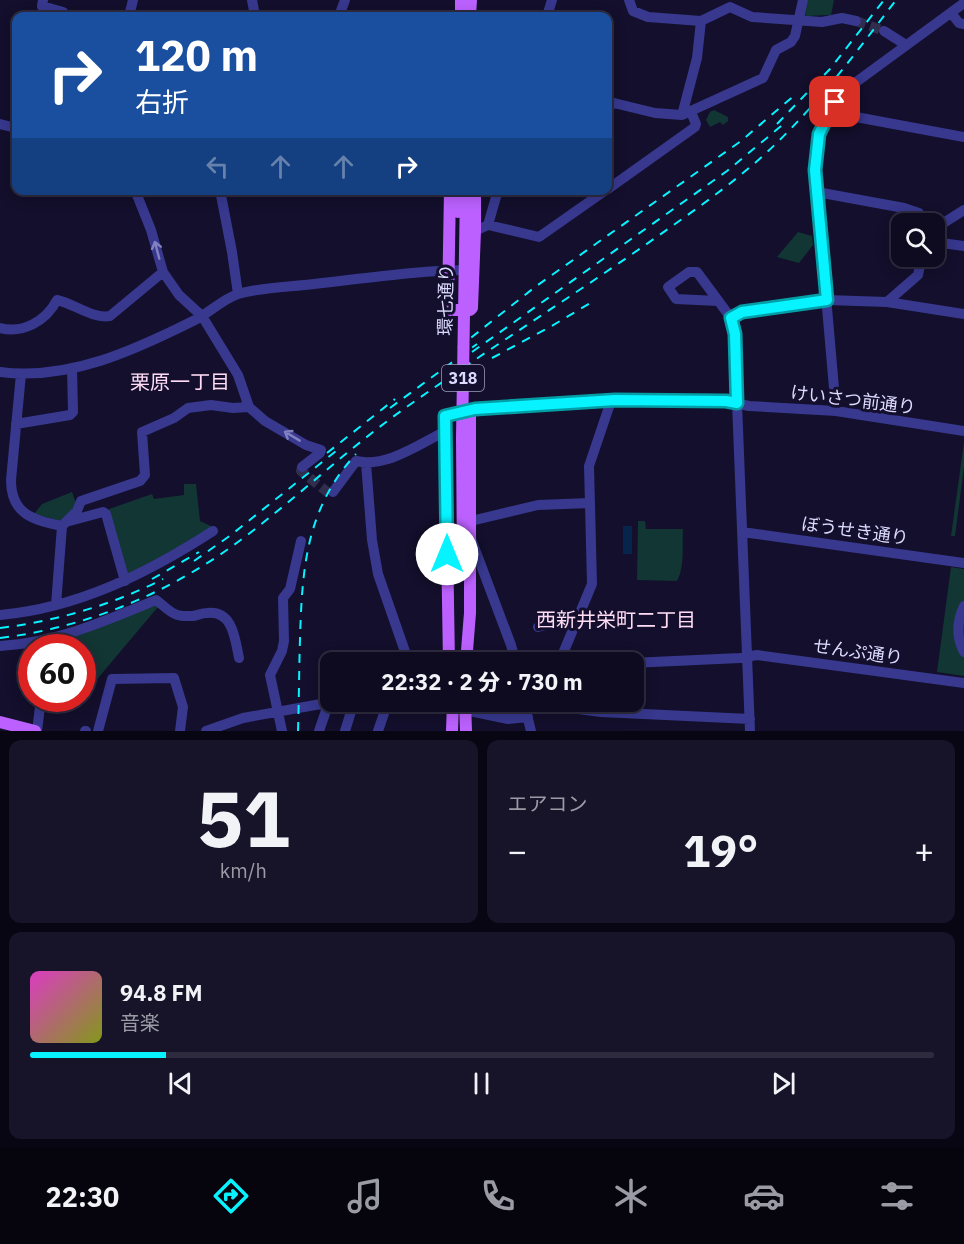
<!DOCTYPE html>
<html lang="ja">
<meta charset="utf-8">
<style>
:root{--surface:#0e0b21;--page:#17142a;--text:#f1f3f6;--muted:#9b9ba5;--line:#2e2b3f;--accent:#06f3ff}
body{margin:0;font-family:"IBM Plex Sans","Noto Sans JP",sans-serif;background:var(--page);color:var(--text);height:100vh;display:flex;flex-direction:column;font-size:22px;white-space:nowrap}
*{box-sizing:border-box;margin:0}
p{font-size:20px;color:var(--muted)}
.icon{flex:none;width:33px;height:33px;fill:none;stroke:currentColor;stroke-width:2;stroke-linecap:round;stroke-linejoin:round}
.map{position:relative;height:731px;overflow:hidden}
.sheet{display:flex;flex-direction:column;gap:9px;padding:9px;background:#080612;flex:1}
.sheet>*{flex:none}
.hud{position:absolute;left:12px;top:12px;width:600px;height:183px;border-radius:12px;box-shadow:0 3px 15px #0003,0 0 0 2px var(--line);background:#1a4fa0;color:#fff;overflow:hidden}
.buttons{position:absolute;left:891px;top:213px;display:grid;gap:12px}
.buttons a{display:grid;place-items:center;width:54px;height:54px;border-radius:12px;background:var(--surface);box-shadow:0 3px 15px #0003,0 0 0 2px var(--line);font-size:30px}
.speed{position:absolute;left:18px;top:634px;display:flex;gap:12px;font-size:30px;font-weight:700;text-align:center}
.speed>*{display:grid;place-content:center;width:78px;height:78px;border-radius:50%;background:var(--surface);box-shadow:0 3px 15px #0003,0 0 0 2px var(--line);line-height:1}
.speed .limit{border:9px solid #d22;background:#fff;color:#111}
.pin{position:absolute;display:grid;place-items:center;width:51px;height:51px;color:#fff;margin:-26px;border-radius:12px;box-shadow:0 3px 9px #0006}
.me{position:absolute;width:66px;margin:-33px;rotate:0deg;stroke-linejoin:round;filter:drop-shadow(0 0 4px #0008)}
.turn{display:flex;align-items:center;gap:21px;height:126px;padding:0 24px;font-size:27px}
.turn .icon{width:78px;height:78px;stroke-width:2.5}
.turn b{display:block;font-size:42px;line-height:51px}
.lanes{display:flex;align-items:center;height:57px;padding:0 24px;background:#0003;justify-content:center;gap:30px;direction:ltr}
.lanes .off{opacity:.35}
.big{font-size:45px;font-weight:800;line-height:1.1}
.sheet .card{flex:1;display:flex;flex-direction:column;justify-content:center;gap:9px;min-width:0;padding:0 21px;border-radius:12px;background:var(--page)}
.sheet .dial{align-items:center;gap:0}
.dial b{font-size:78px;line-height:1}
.song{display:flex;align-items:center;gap:18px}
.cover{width:72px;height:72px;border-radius:9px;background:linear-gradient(135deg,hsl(310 70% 55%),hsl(70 70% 35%))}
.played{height:6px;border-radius:3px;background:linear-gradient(90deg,var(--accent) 15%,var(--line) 15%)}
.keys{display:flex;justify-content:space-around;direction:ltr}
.heat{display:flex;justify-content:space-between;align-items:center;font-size:33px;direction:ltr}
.sheet .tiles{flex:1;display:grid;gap:9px;grid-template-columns:1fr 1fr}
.card:last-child{grid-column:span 2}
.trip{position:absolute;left:320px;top:652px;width:324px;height:60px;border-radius:12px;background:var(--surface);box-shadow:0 3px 15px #0003,0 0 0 2px var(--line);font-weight:800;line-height:60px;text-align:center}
.tab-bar{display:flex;height:96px;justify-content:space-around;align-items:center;background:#06040d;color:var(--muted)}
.tab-bar .icon{width:42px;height:42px}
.tab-bar .current{color:var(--accent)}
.tab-bar b{font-size:27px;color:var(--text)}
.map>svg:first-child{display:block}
.green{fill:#123633}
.water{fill:#07244d}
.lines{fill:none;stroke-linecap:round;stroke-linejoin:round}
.minor-tunnel{stroke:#312d4c;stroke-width:10;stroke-dasharray:10 5;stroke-linecap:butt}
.minor{stroke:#37388e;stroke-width:10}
.major{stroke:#bc61ff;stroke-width:12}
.rail{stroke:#06f3ff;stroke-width:2;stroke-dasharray:9 8;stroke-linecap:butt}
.major-bridge{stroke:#bc61ff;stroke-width:12}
.oneway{stroke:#8181c1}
.route-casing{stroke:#049ea6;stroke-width:15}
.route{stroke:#06f3ff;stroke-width:10}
.labels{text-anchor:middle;stroke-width:6;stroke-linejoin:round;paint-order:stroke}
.shield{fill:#130f2c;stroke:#a09dc0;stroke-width:1.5}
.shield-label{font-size:16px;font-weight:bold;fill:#dcdaff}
.street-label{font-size:18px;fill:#dcdaff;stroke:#130f2c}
.neighbourhood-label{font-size:20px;fill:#ffdcf4;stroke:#130f2c}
</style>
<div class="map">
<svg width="964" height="731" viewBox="0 0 964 731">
<rect width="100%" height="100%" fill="#130f2c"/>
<!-- green -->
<path class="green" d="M806 0H834L831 15 806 16 804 13Z
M714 110 728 117V121L723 125 720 122 710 127 706 120 710 112Z
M798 232 812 236 813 245 799 263 777 257Z
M964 442V467L955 536H951Z
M184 484H196L200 521 211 526 212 529 128 575 126 573 109 509 152 494 154 499 184 495Z
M72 492 77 506 61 521 34 514 42 504Z
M638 521H645L646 529H683C682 544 685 567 677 581L637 580Z
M951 567 964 569V676L937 672Z
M152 605 158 607 93 684 83 683 82 648H52L53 643 57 639Z"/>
<!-- water -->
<path class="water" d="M623 526H632V554H623Z"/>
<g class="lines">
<!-- minor-tunnel -->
<path class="minor-tunnel" d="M856 21 884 31
M302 467 301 471 330 494 333 492"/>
<!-- minor -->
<path class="minor" d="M43 0 42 6 63 12V16
M252 0 255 16
M629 0 633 11 648 17 701 21
M951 13 959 23 964 24
M129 16 133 0
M339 16 345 0
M547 16 552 0
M884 31 906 45
M608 108 614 103 618 104 655 113 682 115 763 78 776 50 791 42 795 36 803 0
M829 112 964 137
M682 115 697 58 701 21 730 7 752 17 822 22 842 18 856 21
M0 124 16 128
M608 189 695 127 696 124 691 112
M135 190 151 230 163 272 179 295 202 316 238 375 249 407 265 421 306 445 321 450 320 453 302 467
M220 190 232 252 238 294
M817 192 904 208 919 213 924 224
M488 225 498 190
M934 229 964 210
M475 231 488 225 539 237 606 190
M934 242 964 246
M718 301 676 299 668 287 689 272H697L731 318 734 327 750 731
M887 302 918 275 922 256
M731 318 742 312 827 300 887 302 964 314
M0 328C23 334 46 321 57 300 75 304 92 319 110 316L163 272
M0 372C69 381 135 350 195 320 209 313 223 299 238 294 262 287 290 287 314 284 367 278 420 270 473 270
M21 374 11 480C11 515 34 520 62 526
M470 410 634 400 726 401 749 406 836 411 964 431
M836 411 815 170C818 135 824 114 848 88L964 3
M16 424 70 415 73 412 72 368
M366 463 372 540 378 574 409 663
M333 492 356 461C387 468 419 444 446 431
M471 521 538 505 590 503
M66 522 103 512 106 514 125 581
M742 532 964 563
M470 536 511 645 516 663
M56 605 62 526 77 511 81 501 140 481 145 475 142 432 174 418 188 408 211 405 233 408 249 407
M964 606C957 621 956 637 964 652
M0 615C78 608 148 573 213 531
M538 627 569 619 577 621
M0 646C55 643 106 621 156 600 162 604 168 611 175 614 180 617 187 616 193 616 198 615 203 613 207 613 233 610 235 639 239 658
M559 663 592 584 589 466 611 401
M566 663 592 661 621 663
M631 663 740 658 757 655 964 683
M432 702 453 705
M525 705H549L601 712 750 719
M465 710 508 719 528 717
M526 711 531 731
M37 731 41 699
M85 731H86
M98 731 112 679 174 678 183 707 180 731
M206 731 243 718 332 702
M282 731 270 675 282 651 284 641 283 598 290 589 301 541
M319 731 329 702
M345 731 354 702
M378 731 388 702"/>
<!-- major -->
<path class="major" d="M461 16V0
M470 16 471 0
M450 190 448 307 450 310H470L472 308 475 231V190
M449 663 445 416 470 410V613L466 663
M465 702 466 731
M0 722 35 731
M452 731 453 702"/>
<!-- rail -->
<path class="rail" d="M777 124 830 69 884 0
M458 348 535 287 741 141 796 94
M472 352 727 171 786 122
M492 358 550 327 592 302
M390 408 477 344
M327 453 395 399
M194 561 231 535 336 451
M152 579 199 552
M0 628C57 621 112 605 163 579
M0 638C90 627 174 591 246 536 301 494 351 446 408 406 490 348 576 294 658 236 695 210 732 184 765 154 815 108 855 54 896 0
M298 731C299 700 299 669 300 639 302 569 306 508 356 454"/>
<!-- major-bridge -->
<path class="major-bridge" d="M458 212V190
M463 565 462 438 466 190"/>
</g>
<!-- one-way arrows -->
<defs><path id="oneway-shaft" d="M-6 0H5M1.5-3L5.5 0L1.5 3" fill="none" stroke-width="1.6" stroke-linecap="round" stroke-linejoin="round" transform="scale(1.5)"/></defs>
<g class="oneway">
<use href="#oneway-shaft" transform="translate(157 250) rotate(-105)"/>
<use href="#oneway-shaft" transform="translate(292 436) rotate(-149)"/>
</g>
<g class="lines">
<defs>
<path id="route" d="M447 554 445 416 475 409 615 400 726 401 737 403 735 334 731 318 742 312 827 300 815 170 819 134 835 102"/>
</defs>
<!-- route casing -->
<use href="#route" class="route-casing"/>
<!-- route -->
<use href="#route" class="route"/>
</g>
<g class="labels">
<!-- shield labels -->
<rect class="shield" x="442" y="365" width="42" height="26" rx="4.5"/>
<g class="shield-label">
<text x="463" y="384">318</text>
</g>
<!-- street labels -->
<g class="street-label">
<text transform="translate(446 300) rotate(-89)" y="6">環七通り</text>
<text transform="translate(853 400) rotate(7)" y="6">けいさつ前通り</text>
<text transform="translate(855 531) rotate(8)" y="6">ぼうせき通り</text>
<text transform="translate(858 652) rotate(8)" y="6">せんぷ通り</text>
</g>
<!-- neighbourhood labels -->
<g class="neighbourhood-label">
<text x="180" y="389">栗原一丁目</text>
<text x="616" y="627">西新井栄町二丁目</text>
</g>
</g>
</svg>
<div class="buttons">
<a><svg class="icon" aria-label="search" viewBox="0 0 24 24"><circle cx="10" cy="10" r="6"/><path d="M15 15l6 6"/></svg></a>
</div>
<div class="speed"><div class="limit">60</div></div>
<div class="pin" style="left:835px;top:102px;background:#d93025"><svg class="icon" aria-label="arrive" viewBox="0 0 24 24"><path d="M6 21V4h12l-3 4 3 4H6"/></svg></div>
<svg class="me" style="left:447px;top:554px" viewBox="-20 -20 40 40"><circle r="19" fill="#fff"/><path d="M0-13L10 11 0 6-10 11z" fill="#06f3ff"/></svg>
<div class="trip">22:32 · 2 分 · 730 m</div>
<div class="hud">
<div class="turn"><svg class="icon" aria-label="right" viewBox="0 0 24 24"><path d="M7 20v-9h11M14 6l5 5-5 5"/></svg><div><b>120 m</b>右折</div></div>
<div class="lanes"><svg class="icon off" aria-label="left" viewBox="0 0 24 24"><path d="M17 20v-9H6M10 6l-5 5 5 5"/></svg><svg class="icon off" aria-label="ahead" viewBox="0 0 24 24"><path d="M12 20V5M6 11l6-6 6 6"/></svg><svg class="icon off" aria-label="ahead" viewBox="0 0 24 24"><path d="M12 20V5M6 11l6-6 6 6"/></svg><svg class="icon" aria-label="right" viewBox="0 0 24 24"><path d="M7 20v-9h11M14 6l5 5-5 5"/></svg></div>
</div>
</div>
<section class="sheet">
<div class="tiles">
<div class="card dial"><b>51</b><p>km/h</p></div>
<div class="card"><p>エアコン</p>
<div class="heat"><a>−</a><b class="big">19°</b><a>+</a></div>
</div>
<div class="card">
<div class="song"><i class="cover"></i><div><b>94.8 FM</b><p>音楽</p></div></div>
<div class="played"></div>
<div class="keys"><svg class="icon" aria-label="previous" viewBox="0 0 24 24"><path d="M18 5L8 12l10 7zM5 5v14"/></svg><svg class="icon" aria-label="pause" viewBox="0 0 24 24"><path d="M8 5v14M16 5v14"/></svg><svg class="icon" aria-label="next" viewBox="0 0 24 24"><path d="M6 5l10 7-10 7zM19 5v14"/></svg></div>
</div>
</div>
</section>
<nav class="tab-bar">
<b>22:30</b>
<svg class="icon current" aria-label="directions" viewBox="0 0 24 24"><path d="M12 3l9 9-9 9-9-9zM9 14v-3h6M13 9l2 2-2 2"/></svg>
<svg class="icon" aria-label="music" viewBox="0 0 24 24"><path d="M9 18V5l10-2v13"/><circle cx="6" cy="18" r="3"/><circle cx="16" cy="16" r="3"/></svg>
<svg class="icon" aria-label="phone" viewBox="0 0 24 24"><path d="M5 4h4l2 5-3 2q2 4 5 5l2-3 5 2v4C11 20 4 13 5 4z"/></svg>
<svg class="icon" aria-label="climate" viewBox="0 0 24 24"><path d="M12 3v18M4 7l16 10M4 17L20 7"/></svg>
<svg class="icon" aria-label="car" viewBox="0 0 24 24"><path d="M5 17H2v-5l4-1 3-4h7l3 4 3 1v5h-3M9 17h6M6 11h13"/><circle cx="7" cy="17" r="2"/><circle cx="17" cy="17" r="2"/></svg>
<svg class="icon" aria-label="filters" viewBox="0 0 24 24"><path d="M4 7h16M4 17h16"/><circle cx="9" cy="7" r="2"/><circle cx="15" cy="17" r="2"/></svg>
</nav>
